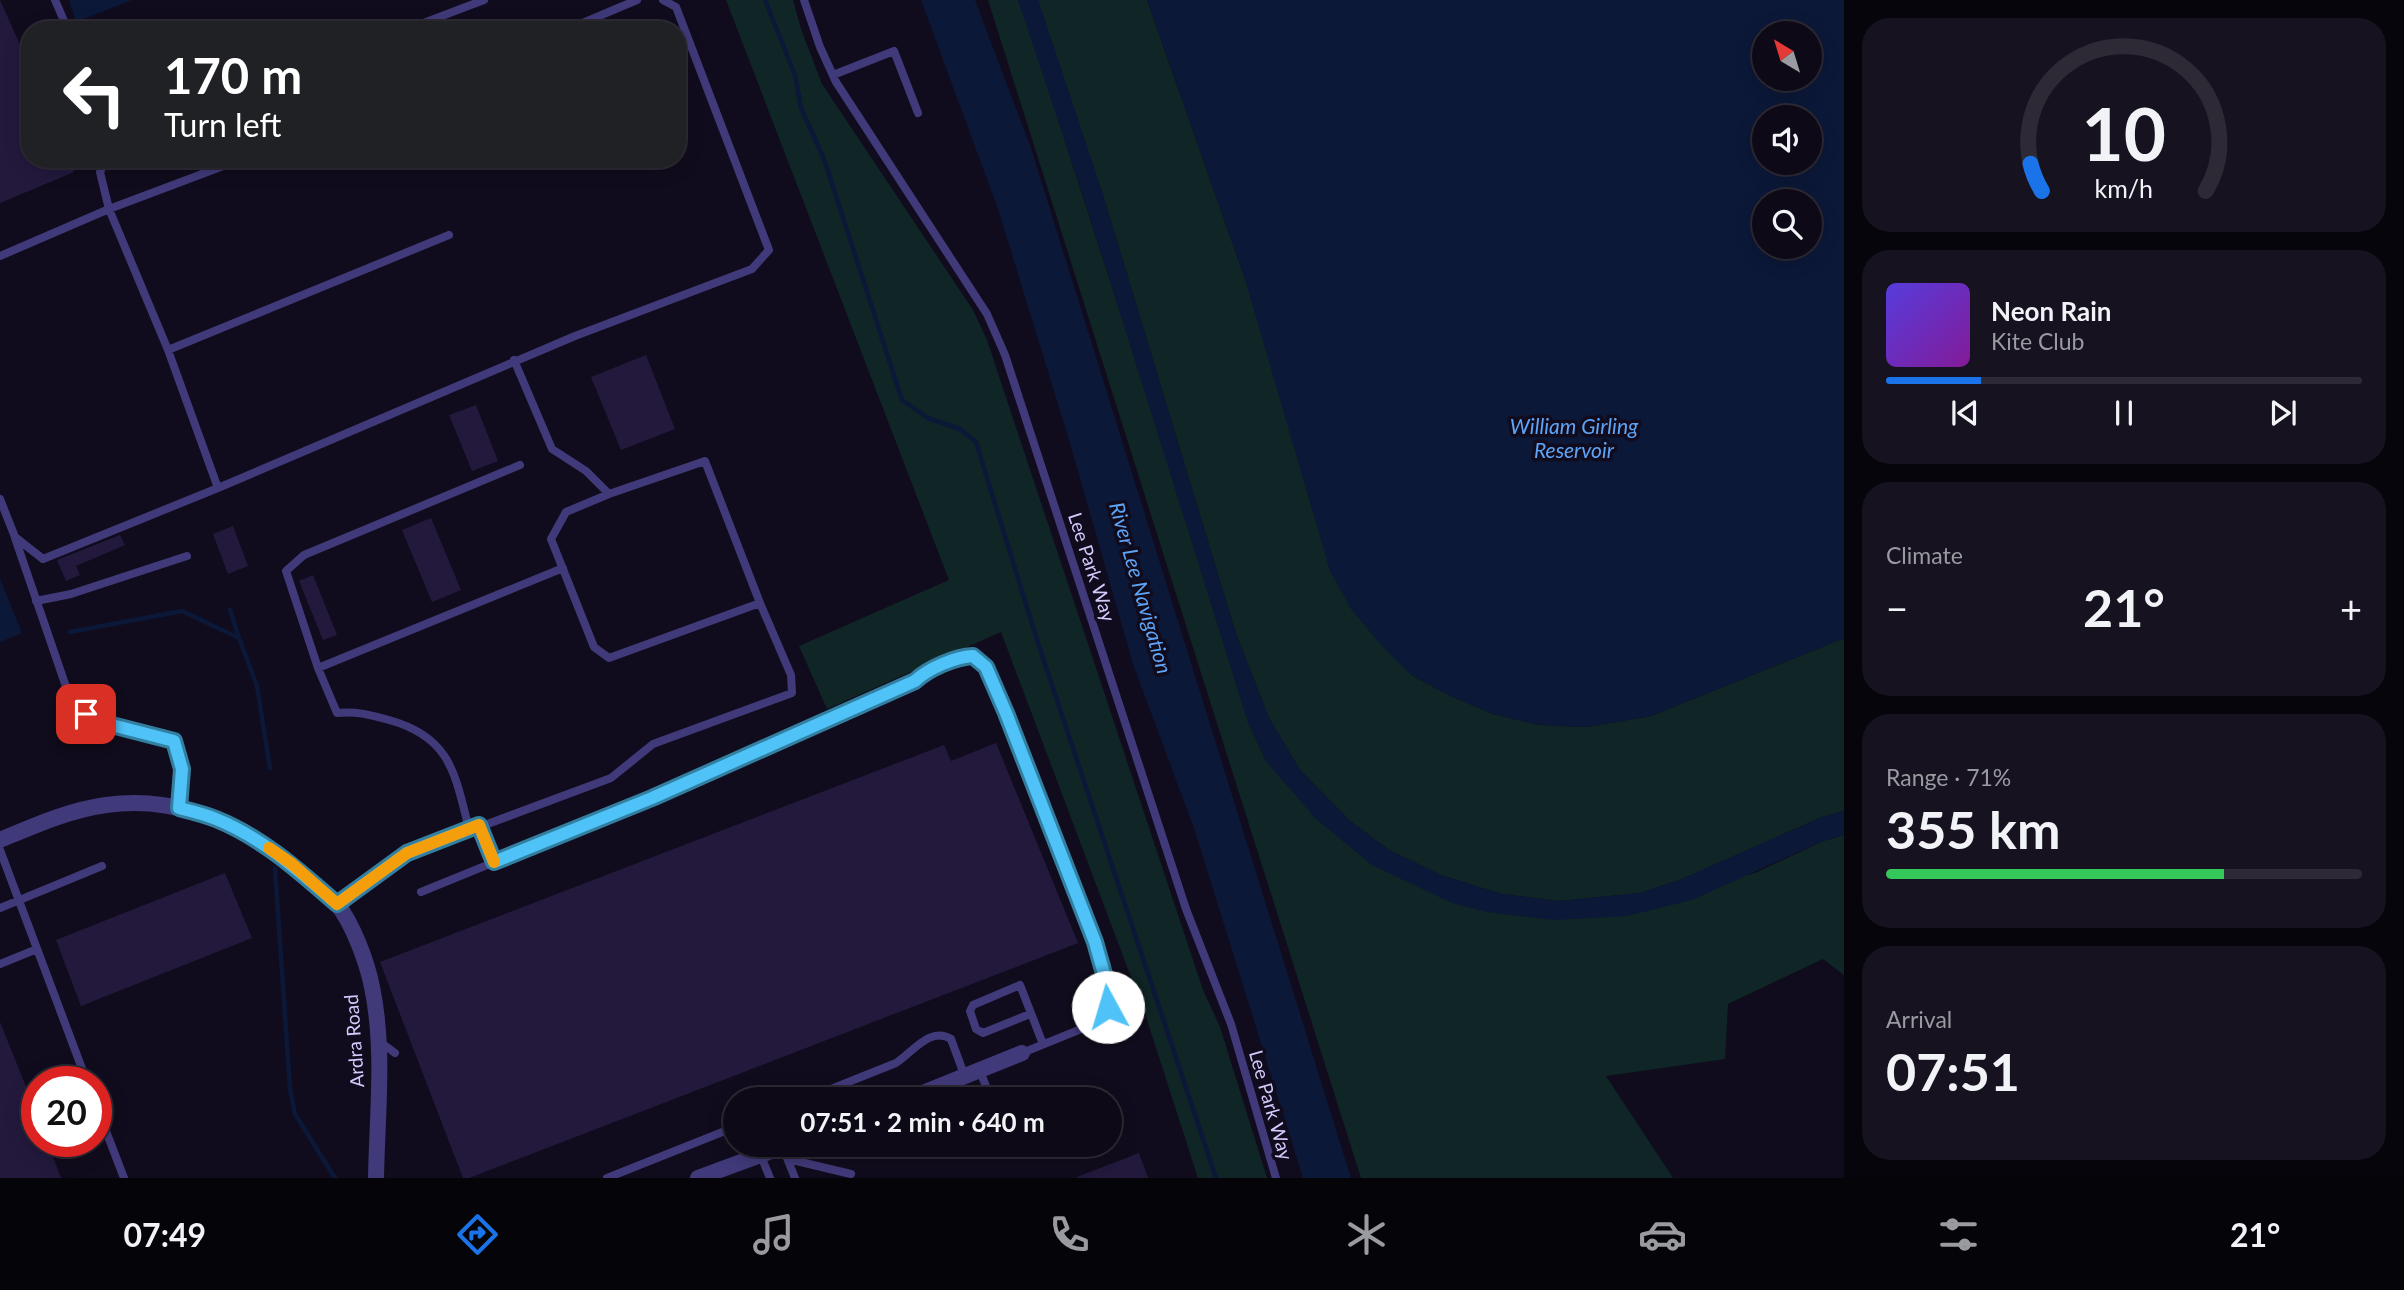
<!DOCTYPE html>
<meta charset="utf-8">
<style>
:root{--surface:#0d0916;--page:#16121f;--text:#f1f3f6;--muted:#9a9aa1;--line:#2d2a35;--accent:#1a73e8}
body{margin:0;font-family:Lato,sans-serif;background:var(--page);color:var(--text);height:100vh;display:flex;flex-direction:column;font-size:26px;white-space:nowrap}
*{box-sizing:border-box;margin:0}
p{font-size:23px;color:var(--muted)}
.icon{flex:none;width:38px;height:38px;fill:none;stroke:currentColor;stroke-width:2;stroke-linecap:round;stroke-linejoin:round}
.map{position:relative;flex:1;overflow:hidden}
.sheet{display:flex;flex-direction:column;gap:18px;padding:18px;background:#07050c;width:560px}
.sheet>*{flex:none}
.banner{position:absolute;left:21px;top:21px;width:665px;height:147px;border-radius:28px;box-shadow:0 4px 18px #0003,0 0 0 2px var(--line);background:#202124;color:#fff;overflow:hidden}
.needle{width:46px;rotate:322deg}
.fabs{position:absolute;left:1752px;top:21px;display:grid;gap:14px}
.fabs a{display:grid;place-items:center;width:70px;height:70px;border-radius:50%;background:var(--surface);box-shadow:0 4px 18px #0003,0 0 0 2px var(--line);font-size:35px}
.speed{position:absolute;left:21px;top:1066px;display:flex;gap:14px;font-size:35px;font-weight:700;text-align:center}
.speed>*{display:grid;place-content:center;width:91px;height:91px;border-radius:50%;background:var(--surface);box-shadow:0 4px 18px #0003,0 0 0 2px var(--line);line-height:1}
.speed .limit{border:10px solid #d22;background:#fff;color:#111}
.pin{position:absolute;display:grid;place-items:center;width:60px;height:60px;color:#fff;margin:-30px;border-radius:14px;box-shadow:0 4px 10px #0006}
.me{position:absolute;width:77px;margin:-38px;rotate:354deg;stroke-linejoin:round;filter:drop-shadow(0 0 5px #0008)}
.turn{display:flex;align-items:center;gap:24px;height:147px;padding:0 28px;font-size:32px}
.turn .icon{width:91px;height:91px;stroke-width:2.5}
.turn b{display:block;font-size:49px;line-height:60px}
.big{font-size:52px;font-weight:700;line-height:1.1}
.sheet .widget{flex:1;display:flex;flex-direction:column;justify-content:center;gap:10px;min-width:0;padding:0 24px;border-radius:28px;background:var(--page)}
.sheet .dial{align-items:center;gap:0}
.dial svg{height:182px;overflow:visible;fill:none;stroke:var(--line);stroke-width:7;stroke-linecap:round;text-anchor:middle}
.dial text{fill:var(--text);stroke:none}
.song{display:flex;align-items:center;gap:21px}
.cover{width:84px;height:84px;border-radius:10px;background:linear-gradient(135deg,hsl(250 70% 55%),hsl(290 70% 35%))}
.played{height:7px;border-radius:4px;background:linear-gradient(90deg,var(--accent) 20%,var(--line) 20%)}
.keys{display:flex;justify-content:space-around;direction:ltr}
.heat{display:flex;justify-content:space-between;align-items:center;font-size:38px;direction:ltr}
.charge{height:10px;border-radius:5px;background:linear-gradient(90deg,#34c759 71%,var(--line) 0)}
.trip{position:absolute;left:723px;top:1087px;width:399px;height:70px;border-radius:35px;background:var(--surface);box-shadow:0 4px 18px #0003,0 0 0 2px var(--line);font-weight:700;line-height:70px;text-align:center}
.tab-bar{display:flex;height:112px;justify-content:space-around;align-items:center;background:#050409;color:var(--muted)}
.tab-bar .icon{width:49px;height:49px}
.tab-bar .active{color:var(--accent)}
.tab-bar b{font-size:32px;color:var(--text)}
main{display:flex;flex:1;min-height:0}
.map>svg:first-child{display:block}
.green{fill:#102526}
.water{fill:#0b1838;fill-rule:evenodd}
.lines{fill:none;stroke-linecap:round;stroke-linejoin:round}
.stream{stroke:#0b1838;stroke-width:4.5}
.building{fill:#23193d}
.lane{stroke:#413a7a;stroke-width:8}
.street{stroke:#413a7a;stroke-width:16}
.route-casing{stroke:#337fa1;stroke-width:18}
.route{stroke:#4fc3f7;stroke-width:12}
.slow{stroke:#f59e0b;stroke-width:12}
.labels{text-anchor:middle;stroke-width:7;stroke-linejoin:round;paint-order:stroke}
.street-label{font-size:19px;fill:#d4cbfd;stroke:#110c1d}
.water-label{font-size:21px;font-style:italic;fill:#5ea4f7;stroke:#110c1d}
</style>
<main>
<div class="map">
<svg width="1844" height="1178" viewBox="0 0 1844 1178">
<rect width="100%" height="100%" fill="#110c1d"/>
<!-- green -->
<path class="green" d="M726 0H793L801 29 822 84 973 310 987 340 1203 990 1220 1027 1267 1178H1198L1146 1017 1001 632 827 709 799 646 949 580Z
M988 0H1018L1030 32 1155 421 1248 722 1266 761 1372 865 1554 920 1755 873 1823 841 1844 835V975L1823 959 1728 1004 1725 1059 1606 1076 1673 1178H1361Z
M1038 0H1147L1244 276 1411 675 1453 697 1493 714 1540 725 1586 727 1651 716 1844 638V811L1822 817 1682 879 1640 893 1559 901 1501 894 1441 875 1389 850 1350 821 1300 770 1269 718 1236 634 1103 195Z"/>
<!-- water -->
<path class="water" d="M69 0H132L76 22Z
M921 0H975L1031 148 1351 1178H1303L1195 831 1133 664 1070 443 998 209Z
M1018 0H1038L1103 195 1236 634 1269 718 1300 770 1350 821 1389 850 1441 875 1501 894 1559 901 1640 893 1682 879 1822 817 1844 811V835L1823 841 1692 900 1627 916 1554 920 1487 912 1452 903 1372 865 1316 819 1266 761 1248 722 1089 214Z
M1147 0H1844V638L1651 716 1586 727 1540 725 1493 714 1453 697 1411 675 1382 646 1351 609 1330 571 1244 276ZM1810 33V79H1764V33ZM1810 117V163H1764V117ZM1810 201V247H1764V201Z
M0 579 22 633 0 642Z"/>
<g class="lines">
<!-- stream -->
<path class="stream" d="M765 0 795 75 801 108 824 159 902 400 928 418 960 429 976 442 1038 643 1216 1178
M230 610 239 638
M70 632 182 611 239 638 257 686 270 768
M275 869 290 1089 295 1114 335 1178"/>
</g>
<!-- building -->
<path class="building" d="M0 0 30 67V159H69L74 172 0 203Z
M646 355 675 429 621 450 591 377Z
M476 405 498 461 472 471 449 415Z
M431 518 461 590 432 602 402 530Z
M233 526 248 566 228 574 213 534Z
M120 535 125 545 76 566 80 575 66 581 57 560Z
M313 575 337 635 323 640 299 581Z
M996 743 1078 943 469 1178H463L380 962 944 745 951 761Z
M225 873 252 938 81 1006 56 940Z
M0 1022 37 1114V1141H47L61 1178H0Z
M1139 1153 1148 1178H1077V1177Z"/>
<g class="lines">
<!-- lane -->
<path class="lane" d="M55 0 68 30
M804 0 820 47 836 82 987 314 1005 355 1186 909 1231 1024 1276 1178
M405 30 484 0
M566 30 637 0
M833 75 894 51 918 113
M106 159 100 172 109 209 168 350 218 488
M0 256 109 209 242 159
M168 350 449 235
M520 465 304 555 286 571 318 668 563 568
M609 494 705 461 760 603
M0 499 15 537 43 559 218 488 575 336 752 269 769 250 676 7 663 0
M15 538 73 707 100 722 174 741 182 769 179 808
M36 601 71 594 187 556
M318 668 337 713C356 711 371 715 389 720 451 737 455 774 469 829
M479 825 493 862
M0 850 87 1082
M421 892 652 798 915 681C929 668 955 657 973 656L986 667 1006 713 1095 942 1110 995 1104 1015 1096 1023 1022 1053
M337 904 407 854 611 778 653 744 792 693 791 675 760 603 609 658 594 647 551 539 566 512 609 494 586 471 552 449 514 360
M0 908 102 866
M0 964 37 949
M1030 1014 983 1033 976 1029 970 1011 973 1005 1020 985 1043 1044
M380 1042 395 1053
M980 1071 991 1099
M806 1099 896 1063C913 1052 930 1026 951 1039L965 1077
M96 1105 124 1178
M761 1156 770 1178
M787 1158 795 1178
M788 1159 851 1174
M607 1178 735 1127"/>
<!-- street -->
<path class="street" d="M0 840C34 826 69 810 106 805 185 794 255 831 313 883 320 890 330 896 337 904 353 924 367 962 372 987 385 1049 377 1115 376 1178
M908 1099 1022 1053
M698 1178 790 1144"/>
</g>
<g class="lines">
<defs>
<path id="route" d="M86 714 100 722 174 741 182 769 179 808C191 811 204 814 216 819 263 838 299 871 337 904L407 853 479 825 494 862 652 798 915 681C929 668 955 657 973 656L986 667 1006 713 1095 942 1110 995 1108 1007"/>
</defs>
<!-- route casing -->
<use href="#route" class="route-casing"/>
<!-- route -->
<use href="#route" class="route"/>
<!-- slow -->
<path class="slow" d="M269 848 292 864 337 904 407 853 479 825 494 862"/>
</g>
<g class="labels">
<!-- street labels -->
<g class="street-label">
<text transform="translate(1092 567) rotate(72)" y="7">Lee Park Way</text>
<text transform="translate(354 1041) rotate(-94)" y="7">Ardra Road</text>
<text transform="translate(1271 1105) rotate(74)" y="7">Lee Park Way</text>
</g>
<!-- water labels -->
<g class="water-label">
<text x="1574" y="434">William Girling<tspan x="1574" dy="24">Reservoir</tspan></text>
<text transform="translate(1140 588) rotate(74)" y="7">River Lee Navigation</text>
</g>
</g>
</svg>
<div class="fabs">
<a><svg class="needle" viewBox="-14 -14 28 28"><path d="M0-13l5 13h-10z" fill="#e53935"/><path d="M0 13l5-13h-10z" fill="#9a9aa1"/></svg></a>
<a><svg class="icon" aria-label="sound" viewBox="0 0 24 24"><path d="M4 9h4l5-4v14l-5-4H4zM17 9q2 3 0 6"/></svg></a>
<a><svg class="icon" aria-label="search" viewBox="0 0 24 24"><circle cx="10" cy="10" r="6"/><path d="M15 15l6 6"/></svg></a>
</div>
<div class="speed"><div class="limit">20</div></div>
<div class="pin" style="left:86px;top:714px;background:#d93025"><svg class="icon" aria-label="arrive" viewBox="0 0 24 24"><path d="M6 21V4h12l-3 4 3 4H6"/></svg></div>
<svg class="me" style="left:1108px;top:1007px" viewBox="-20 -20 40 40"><circle r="19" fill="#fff"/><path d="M0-13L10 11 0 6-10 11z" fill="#4fc3f7"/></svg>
<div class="trip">07:51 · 2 min · 640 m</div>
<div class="banner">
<div class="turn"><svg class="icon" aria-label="left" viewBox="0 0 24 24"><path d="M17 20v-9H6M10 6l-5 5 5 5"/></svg><div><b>170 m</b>Turn left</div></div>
</div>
</div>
<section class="sheet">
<div class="widget dial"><svg viewBox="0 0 100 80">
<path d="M14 69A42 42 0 1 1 86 69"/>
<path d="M14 69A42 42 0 0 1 9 57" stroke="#1a73e8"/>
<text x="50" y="56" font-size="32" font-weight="700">10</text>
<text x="50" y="72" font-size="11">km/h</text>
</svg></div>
<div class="widget">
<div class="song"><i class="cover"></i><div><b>Neon Rain</b><p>Kite Club</p></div></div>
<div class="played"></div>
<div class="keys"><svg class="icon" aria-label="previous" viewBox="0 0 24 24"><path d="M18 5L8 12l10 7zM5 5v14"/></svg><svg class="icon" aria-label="pause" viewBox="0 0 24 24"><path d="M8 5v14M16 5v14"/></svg><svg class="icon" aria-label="next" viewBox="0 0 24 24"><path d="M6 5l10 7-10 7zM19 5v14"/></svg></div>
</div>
<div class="widget"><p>Climate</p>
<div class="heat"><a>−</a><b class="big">21°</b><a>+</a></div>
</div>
<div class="widget"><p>Range · 71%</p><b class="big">355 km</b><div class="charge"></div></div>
<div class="widget"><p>Arrival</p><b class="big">07:51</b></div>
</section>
</main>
<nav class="tab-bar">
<b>07:49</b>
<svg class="icon active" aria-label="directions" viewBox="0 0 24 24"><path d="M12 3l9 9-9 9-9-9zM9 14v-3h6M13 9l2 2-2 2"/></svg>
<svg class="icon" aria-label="music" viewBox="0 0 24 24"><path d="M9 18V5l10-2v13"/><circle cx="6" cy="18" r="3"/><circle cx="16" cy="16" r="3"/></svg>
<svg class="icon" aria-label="phone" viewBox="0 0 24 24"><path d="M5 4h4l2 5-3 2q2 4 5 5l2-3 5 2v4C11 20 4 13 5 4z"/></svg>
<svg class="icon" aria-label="climate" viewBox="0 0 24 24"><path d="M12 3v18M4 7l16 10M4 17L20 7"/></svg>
<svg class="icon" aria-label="car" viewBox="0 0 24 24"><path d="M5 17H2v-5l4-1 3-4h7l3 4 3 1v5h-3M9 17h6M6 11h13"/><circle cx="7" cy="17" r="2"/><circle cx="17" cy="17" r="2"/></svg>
<svg class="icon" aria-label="filters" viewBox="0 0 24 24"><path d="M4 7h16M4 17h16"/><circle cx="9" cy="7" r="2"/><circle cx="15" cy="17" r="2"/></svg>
<b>21°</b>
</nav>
